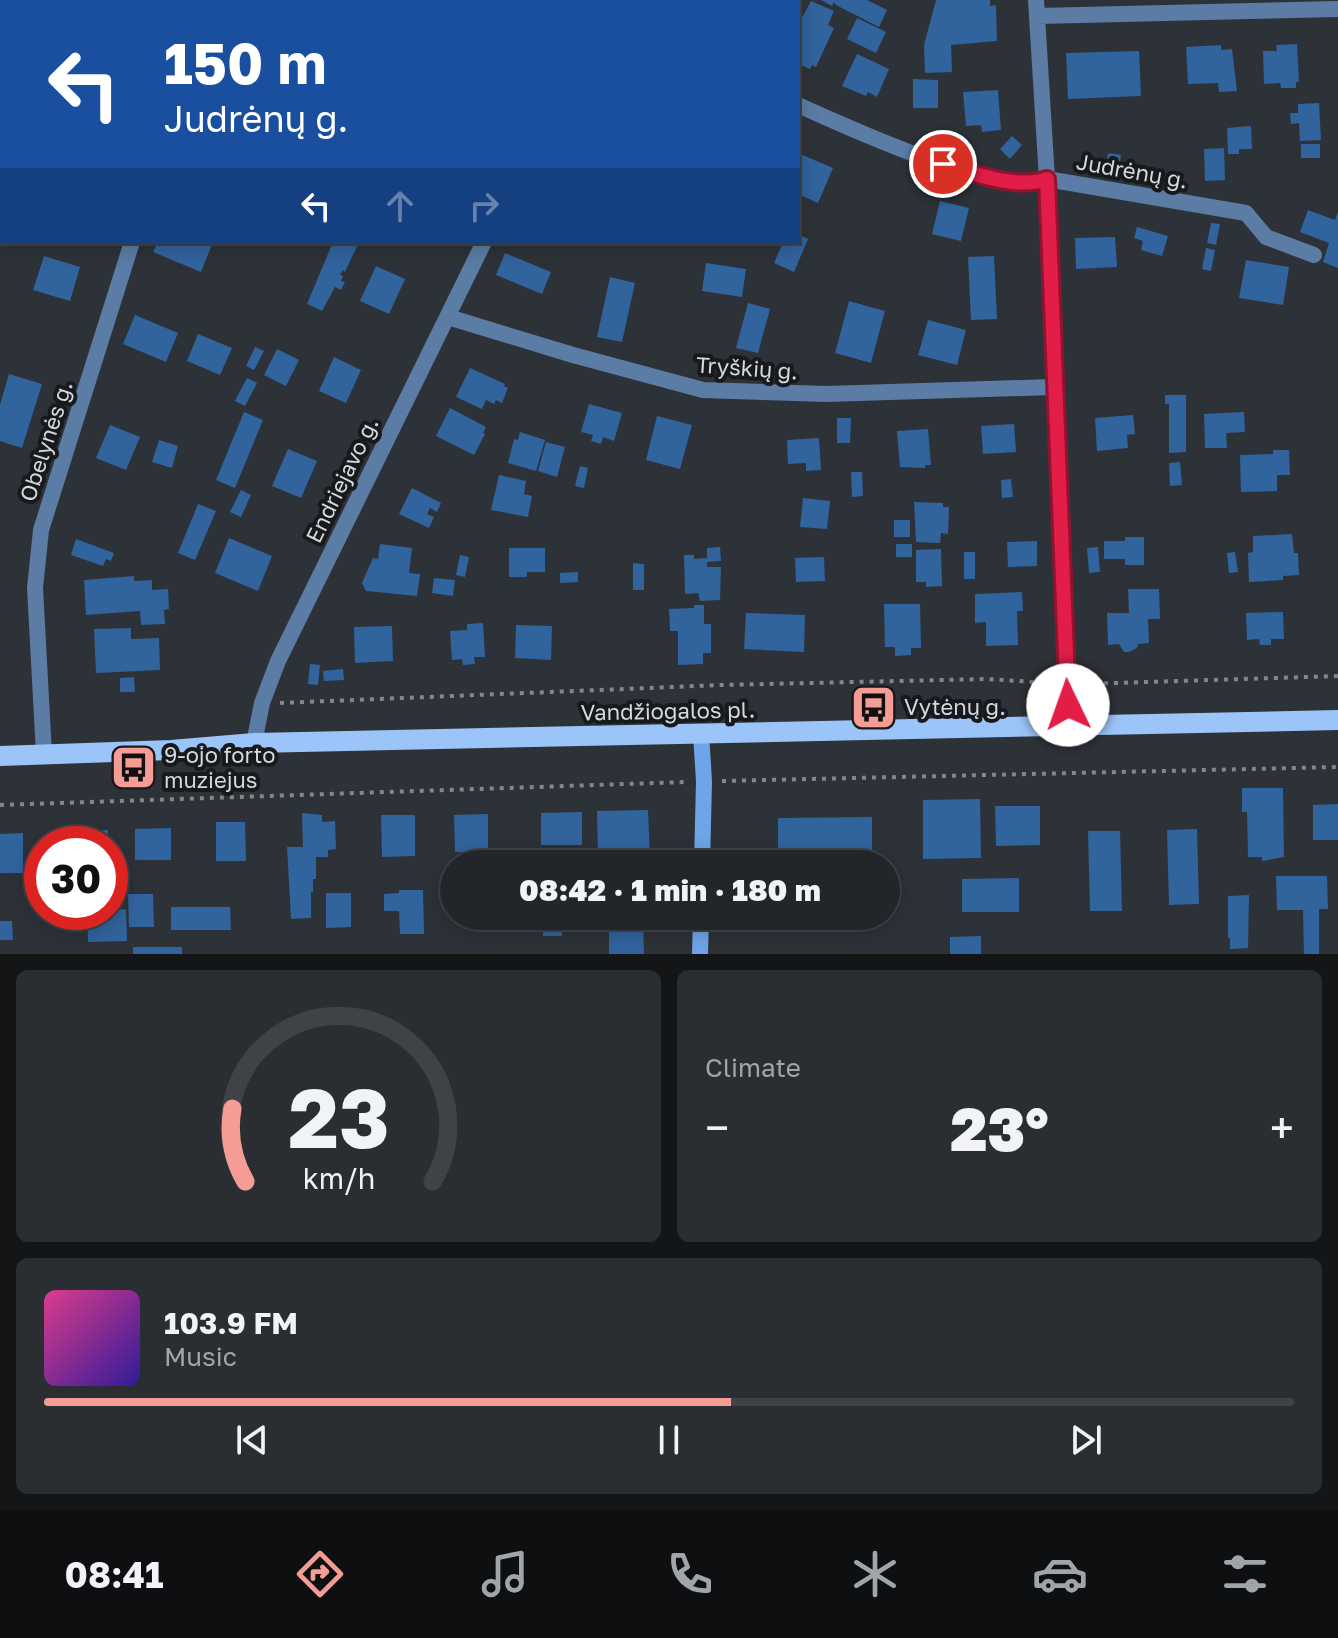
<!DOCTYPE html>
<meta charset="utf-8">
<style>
:root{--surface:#22262a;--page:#2a2e32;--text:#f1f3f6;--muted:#a2a5a8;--line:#3f4347;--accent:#f59c95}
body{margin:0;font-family:"Golos Text",sans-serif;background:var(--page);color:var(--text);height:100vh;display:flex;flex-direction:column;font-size:30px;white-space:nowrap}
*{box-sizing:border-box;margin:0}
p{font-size:26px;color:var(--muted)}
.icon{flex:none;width:44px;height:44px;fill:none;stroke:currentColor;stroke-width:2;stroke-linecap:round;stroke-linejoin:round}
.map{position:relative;height:954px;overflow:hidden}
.details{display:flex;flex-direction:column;gap:16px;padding:16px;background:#131517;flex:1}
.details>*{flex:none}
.guide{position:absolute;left:0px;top:0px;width:800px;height:244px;box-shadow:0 4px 20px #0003,0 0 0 2px var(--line);background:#1a4fa0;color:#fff;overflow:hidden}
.speed{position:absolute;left:24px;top:826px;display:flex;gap:16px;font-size:40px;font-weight:700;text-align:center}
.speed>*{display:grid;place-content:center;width:104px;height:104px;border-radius:50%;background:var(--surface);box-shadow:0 4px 20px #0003,0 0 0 2px var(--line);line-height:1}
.speed .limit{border:12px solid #d22;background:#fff;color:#111}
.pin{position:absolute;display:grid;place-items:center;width:68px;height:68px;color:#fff;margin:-34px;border:4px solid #fff;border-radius:50%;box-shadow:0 2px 8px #0007}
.me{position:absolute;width:88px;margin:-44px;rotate:357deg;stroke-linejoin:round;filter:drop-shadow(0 0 6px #0008)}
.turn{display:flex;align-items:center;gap:28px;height:168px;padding:0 32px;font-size:36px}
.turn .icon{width:104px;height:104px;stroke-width:2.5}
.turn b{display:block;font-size:56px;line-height:68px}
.lanes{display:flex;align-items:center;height:76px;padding:0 32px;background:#0003;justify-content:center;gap:40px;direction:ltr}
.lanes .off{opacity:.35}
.big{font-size:60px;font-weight:800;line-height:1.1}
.details .widget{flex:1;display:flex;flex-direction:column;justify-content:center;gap:12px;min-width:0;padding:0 28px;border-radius:12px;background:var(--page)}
.details .dial{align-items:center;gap:0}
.dial svg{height:208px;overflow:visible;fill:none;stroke:var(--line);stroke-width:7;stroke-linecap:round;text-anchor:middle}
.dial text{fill:var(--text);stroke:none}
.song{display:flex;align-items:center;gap:24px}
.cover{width:96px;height:96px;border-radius:12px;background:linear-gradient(135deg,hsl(330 70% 55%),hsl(250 70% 35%))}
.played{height:8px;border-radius:4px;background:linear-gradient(90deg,var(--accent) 55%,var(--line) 55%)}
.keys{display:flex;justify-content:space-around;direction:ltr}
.heat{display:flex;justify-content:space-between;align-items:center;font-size:44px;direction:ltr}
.details .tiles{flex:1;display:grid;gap:16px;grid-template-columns:1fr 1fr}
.widget:last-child{grid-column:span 2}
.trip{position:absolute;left:440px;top:850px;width:460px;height:80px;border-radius:40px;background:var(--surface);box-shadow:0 4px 20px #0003,0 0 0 2px var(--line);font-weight:800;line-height:80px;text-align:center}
.tabs{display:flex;height:128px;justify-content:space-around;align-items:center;background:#0e0f11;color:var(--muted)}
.tabs .icon{width:56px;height:56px}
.tabs .on{color:var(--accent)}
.tabs b{font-size:36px;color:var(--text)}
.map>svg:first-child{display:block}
.building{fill:#31639d}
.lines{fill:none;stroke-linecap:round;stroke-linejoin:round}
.path{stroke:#83878c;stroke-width:4;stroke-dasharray:4 6;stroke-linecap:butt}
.street{stroke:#5a7ca5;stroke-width:16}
.secondary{stroke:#6ea5e8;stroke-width:16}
.primary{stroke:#9bc5f8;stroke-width:20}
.route-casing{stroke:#92132f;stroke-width:20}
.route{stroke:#e11d48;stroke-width:14}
.labels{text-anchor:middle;stroke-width:8;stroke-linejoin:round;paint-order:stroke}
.street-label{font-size:22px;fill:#d5d8dc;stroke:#17191c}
.poi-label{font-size:22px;fill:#d5d8dc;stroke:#17191c;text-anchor:start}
</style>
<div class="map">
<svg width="1338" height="954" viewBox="0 0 1338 954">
<rect width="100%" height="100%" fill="#2d3238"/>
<!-- building -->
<path class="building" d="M821 0H867L887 10 879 27 836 5 834 2 832 6Z
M936 0H990V6L996 5 997 41 951 45 952 72 925 73 924 45Z
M811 1 834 11 828 25 834 28 816 67 812 65 810 69 798 64V25Z
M857 18 886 32 876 53 847 39Z
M1297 44 1299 82H1296V88H1281L1280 83 1264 84 1263 51H1277L1276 45Z
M1221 45V50L1232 49 1237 91 1219 92 1218 83 1188 84 1186 47Z
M1139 51 1141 96 1068 99 1066 53Z
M857 54 889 69 877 97 868 92 866 96 842 86Z
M913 79 938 80V108H913Z
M998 90 1001 130 982 132 981 125 966 126 963 92Z
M1319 103 1321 140 1300 141 1299 123 1291 124 1290 113H1298V104Z
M1251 126 1252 149H1239V154H1228L1227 128Z
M1012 136 1022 145 1010 159 1000 149Z
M1301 144H1320V158H1301Z
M1224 148 1225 180 1205 181 1204 149Z
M798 153 833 168 818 203 798 194Z
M1108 153 1121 155 1118 175 1105 172Z
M940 201 969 208 961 241 932 234Z
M1308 210 1335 220 1338 212V268L1323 262 1329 243 1300 232Z
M1211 223 1220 224 1216 245 1207 243Z
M1137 227 1168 236 1162 256 1141 250 1143 241 1134 238Z
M798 234 808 239 794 272 774 263 783 242H798Z
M1115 237 1117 267 1076 269 1075 238Z
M158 242H213L201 272 153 252Z
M333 242H359L345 272 343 270 340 275 343 276 341 281 345 282 341 290 335 287 322 311 307 304Z
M1206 248 1215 250 1211 271 1202 269Z
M505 253 551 272 542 294 496 275Z
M44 256 80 267 70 301 33 290Z
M994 256 997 319 971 320 968 257Z
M1246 260 1289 267 1283 305 1239 298Z
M706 263 746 269 742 297 702 291Z
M376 266 405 279 389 314 360 301Z
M610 277 635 283 622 342 597 337Z
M849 301 885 311 871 363 835 353Z
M748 303 770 309 758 353 736 348Z
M135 315 178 333 166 362 123 344Z
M928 320 966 330 957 365 918 355Z
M198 334 232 348 220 375 187 361Z
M255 347 264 351 254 370 246 366Z
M277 349 299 360 286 386 264 375Z
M334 357 361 370 346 403 319 391Z
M470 368 505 384 504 386 508 388 502 403 496 400 494 404 486 400 482 409 456 397Z
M9 374 42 384 22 448 0 441V405Z
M247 378 257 383 245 406 235 401Z
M1165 395H1186V452L1169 453V404H1165Z
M589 404 622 413 614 441 603 437 601 444 591 441 593 435 581 432Z
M450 408 486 427 483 433 485 434 474 455 436 436Z
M244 412 263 420 235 488 216 480Z
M1244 412 1245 432 1226 433 1227 448H1205L1204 414Z
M1133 415 1135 434 1127 435 1128 448 1097 451 1095 418Z
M657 416 692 425 680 469 646 460Z
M837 418H851L850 443H837Z
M1014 424 1016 452 983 454 981 426Z
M110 425 140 437 126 470 96 458Z
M928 429 931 465H925V468L900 467 897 431Z
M520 432 545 440 536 471 508 463 514 439 518 440Z
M819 438 821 470 806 471V463L788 464 787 440Z
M159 440 178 446 172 468 152 462Z
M546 442 565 447 557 477 538 471Z
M288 449 317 461 301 498 272 486Z
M1273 450H1289L1290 475H1277V491L1241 492 1240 455 1273 454Z
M1180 462 1182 485 1170 486 1169 463Z
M580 466 588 468 584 488 575 486Z
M851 472H862L863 496 852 497Z
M499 475 526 481 524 494 532 496 528 517 491 510Z
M1011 479 1013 497 1002 498 1001 480Z
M412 488 441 503 437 512 430 508 427 514 434 517 429 528 399 514Z
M241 490 251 495 241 517 230 512Z
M803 498 830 501 827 529 800 527Z
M914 502 943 503V507H949L948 534 941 533 940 543 916 542Z
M198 504 216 511 195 560 178 553Z
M894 520H910V537H894Z
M1292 534 1294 553H1298L1299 575 1283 576V580L1249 582 1248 553 1253 552V536Z
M1125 537H1144V565H1125V559H1104V541H1125Z
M229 538 272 556 258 591 215 573Z
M76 539 114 553 111 561 106 559 103 566 71 555Z
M1037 541V566L1008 567 1007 542Z
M380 544 412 548 409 573 420 574 417 596 366 591 362 583 373 558 378 559Z
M896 544H912V557H896Z
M720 547 721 561 707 562V567H721L720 600 700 601 698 593 685 594 684 555H694V559L707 558V548Z
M1098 547 1100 572 1089 573 1087 548Z
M509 548H545V572H527V577H509Z
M941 549 942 586 926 587V582H916V550Z
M964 552H975V579H964Z
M1235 552 1238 572 1229 573 1227 553Z
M460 555 469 557 465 577 456 575Z
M824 557 825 581 796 582 795 558Z
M633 563 644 564V590H633Z
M578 572V582L560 583V573Z
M134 576V581L152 580V590L168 589 169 609 164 610 165 624 141 625 140 611 86 615 84 580Z
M434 578 455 580 453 596 432 593Z
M1128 589H1159L1160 619H1148L1149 643 1138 644 1137 648 1129 652H1124L1119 644 1108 645 1107 613H1129Z
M1022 592 1023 611H1017L1018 645 986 646V622L975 623V594Z
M884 604H920L921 648H911V655L895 656V647H885Z
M694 605H704V624H711V653H703V664L678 665V631H670L669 609 694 608Z
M1283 612 1284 639H1271V645H1260L1259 639 1247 640 1246 613Z
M746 613 805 615 804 652 744 649Z
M483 623 485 657H474L475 664 463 665 462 659 452 660 450 631 467 630V624Z
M516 625 552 626 551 660 515 658Z
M392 626 393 661 355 663 354 627Z
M131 628V639L159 638 160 670 96 673 94 629Z
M310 664 320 665 318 685 308 684Z
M343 669 344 680 324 681 323 671Z
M134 677 135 692H120V678Z
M1242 788H1283L1284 857 1262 861V857H1248L1247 812H1242Z
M980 799 981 858 923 859V800Z
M1338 804V840H1313V805Z
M995 806H1040V845L996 846Z
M648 810 650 857 598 858 597 811Z
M582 812V845H541V813Z
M302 813 322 815V822L335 821 336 849 328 850V857H316V879H313V892H311V918L291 919 287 847H303Z
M488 814V852H455L454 815Z
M381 815H415V856L382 857Z
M872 817V855L778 856V818Z
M216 822H245L246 861H216Z
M171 828V860H135V829Z
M1197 829 1199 904 1169 905 1167 830Z
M108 830V844H75V839H87V831Z
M1088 831H1120L1122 911H1090Z
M23 833V873H0V834Z
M1276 876H1327L1328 909H1319V954H1304L1303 910H1277Z
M1019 878V912H962V879Z
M399 890H423L424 934H400L399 911H384V894L399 893Z
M326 893H351V927L326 928Z
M128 894H153L154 927H129Z
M1249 895 1248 948 1230 949V938H1228V896Z
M171 907H230L231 930H171Z
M126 909 127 941 88 942 87 912Z
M466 916H503L504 924 466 925Z
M543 916H562V936H543Z
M609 920H643L644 954H609Z
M0 921H12L13 940H0Z
M981 936V954H950V937Z
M133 947H182V954H133Z"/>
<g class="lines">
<!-- path -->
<path class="path" d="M1084 684 1338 676
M280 703 721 685 987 679 1051 683
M722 781 1338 767
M0 805 685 782"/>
<!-- street -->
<path class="street" d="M571 0 576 2
M1036 0 1047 179 1069 726
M209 2 210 0
M600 2 601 0
M1037 16 1338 9
M798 105C850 128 994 196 1047 179L1246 213 1266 237 1314 255
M448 317 573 355 703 390 826 394 1053 387
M254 743 262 703 278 661 484 242
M44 754 35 588 41 530 132 242"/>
<!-- secondary -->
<path class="secondary" d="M701 734 704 781 702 864
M700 954 701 916"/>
<!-- primary -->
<path class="primary" d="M0 756 171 750 254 743 1338 720"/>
</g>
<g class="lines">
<defs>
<path id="route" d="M943 164C974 173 1015 190 1047 179L1068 705"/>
</defs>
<!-- route casing -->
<use href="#route" class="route-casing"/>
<!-- route -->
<use href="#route" class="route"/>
</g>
<!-- icons -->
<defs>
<symbol id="bus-square" viewBox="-11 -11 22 22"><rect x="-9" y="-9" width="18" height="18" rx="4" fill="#f59c95" stroke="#17191c"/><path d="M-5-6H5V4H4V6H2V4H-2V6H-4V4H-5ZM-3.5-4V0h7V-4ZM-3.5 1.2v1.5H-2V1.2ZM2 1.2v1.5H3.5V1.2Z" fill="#111"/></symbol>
</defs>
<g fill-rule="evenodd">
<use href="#bus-square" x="848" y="682" width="51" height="51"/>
<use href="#bus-square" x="108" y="742" width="51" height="51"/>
</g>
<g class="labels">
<!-- street labels -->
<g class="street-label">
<text transform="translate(1132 171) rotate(10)" y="8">Judrėnų g.</text>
<text transform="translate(747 368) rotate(4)" y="8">Tryškių g.</text>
<text transform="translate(46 441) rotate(-72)" y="8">Obelynės g.</text>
<text transform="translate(342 480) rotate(-64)" y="8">Endriejavo g.</text>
<text transform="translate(668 711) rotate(-1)" y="8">Vandžiogalos pl.</text>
</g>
<!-- poi labels -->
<g class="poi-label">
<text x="904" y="715">Vytėnų g.</text>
<text x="164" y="763">9-ojo forto<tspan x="164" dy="25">muziejus</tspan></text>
</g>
</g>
</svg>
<div class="speed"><div class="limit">30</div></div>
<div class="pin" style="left:943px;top:164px;background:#d93025"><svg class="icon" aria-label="arrive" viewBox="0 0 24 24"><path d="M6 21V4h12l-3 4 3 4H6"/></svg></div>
<svg class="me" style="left:1068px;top:705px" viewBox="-20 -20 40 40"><circle r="19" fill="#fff"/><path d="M0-13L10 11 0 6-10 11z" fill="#e11d48"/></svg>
<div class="trip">08:42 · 1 min · 180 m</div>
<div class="guide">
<div class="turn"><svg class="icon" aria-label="left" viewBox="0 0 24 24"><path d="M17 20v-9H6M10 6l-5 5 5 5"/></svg><div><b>150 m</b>Judrėnų g.</div></div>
<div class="lanes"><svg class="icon" aria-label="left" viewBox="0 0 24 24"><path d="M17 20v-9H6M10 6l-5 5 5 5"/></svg><svg class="icon off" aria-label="ahead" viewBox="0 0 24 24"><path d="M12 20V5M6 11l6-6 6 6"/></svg><svg class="icon off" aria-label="right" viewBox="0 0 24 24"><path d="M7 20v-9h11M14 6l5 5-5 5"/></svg></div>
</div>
</div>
<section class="details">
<div class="tiles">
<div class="widget dial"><svg viewBox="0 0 100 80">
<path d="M14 69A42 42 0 1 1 86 69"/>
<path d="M14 69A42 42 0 0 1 9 41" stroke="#f59c95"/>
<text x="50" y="56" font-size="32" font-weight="700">23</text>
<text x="50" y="72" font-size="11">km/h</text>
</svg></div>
<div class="widget"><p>Climate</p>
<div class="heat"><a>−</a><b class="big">23°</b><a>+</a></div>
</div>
<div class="widget">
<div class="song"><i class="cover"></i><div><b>103.9 FM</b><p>Music</p></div></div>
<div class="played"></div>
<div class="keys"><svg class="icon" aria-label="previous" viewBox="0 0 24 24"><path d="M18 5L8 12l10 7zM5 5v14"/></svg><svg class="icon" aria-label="pause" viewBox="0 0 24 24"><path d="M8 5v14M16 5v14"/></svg><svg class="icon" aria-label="next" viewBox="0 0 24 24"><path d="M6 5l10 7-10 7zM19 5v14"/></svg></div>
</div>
</div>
</section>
<nav class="tabs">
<b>08:41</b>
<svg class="icon on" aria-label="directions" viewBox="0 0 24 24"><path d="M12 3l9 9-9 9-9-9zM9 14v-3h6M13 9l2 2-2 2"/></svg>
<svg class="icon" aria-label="music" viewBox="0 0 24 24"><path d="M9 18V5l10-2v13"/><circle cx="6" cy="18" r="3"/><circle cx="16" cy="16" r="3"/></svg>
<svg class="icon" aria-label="phone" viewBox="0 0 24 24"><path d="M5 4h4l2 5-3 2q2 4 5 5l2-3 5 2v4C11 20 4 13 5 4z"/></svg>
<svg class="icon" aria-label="climate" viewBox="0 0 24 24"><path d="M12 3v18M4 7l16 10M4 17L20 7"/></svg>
<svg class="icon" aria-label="car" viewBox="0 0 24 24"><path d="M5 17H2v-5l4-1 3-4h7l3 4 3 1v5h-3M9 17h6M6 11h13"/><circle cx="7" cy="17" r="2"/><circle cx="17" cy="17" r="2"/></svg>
<svg class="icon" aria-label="filters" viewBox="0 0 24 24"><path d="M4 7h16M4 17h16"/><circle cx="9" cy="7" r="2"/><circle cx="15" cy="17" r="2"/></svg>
</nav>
